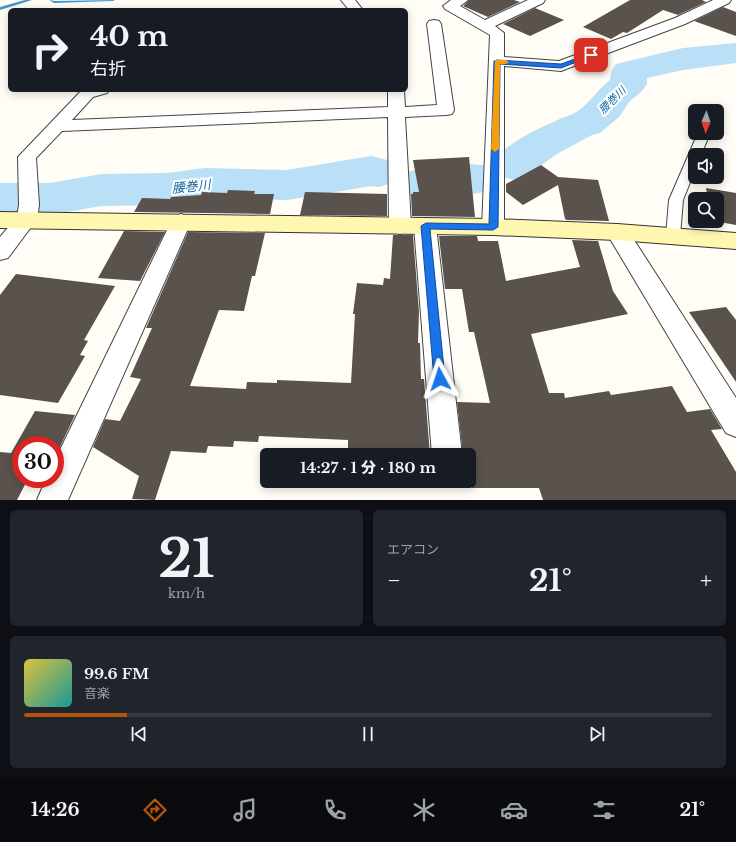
<!DOCTYPE html>
<html lang="ja">
<meta charset="utf-8">
<style>
:root{--surface:#171b24;--page:#20242c;--text:#f1f3f6;--muted:#9ea1a6;--line:#363941;--accent:#b45309}
body{margin:0;font-family:"Libre Baskerville","Noto Sans JP",serif;background:var(--page);color:var(--text);height:100vh;display:flex;flex-direction:column;font-size:15px;white-space:nowrap}
*{box-sizing:border-box;margin:0}
p{font-size:13px;color:var(--muted)}
.icon{flex:none;width:22px;height:22px;fill:none;stroke:currentColor;stroke-width:2;stroke-linecap:round;stroke-linejoin:round}
.map{position:relative;height:500px;overflow:hidden}
.side{display:flex;flex-direction:column;gap:10px;padding:10px;background:#0d0f14;flex:1}
.side>*{flex:none}
.top-card{position:absolute;left:8px;top:8px;width:400px;height:84px;border-radius:6px;box-shadow:0 2px 10px #0003;background:#171b24;color:var(--text);overflow:hidden}
.needle{width:26px;rotate:182deg}
.fabs{position:absolute;left:688px;top:104px;display:grid;gap:8px}
.fabs a{display:grid;place-items:center;width:36px;height:36px;border-radius:6px;background:var(--surface);box-shadow:0 2px 10px #0003;font-size:20px}
.speed{position:absolute;left:12px;top:436px;display:flex;gap:8px;font-size:20px;font-weight:700;text-align:center}
.speed>*{display:grid;place-content:center;width:52px;height:52px;border-radius:50%;background:var(--surface);box-shadow:0 2px 10px #0003;line-height:1}
.speed .limit{border:6px solid #d22;background:#fff;color:#111}
.pin{position:absolute;display:grid;place-items:center;width:34px;height:34px;color:#fff;margin:-17px;border-radius:8px;box-shadow:0 2px 6px #0006}
.me{position:absolute;width:44px;margin:-22px;rotate:355deg;stroke-linejoin:round;filter:drop-shadow(0 0 3px #0008)}
.turn{display:flex;align-items:center;gap:14px;height:84px;padding:0 16px;font-size:18px}
.turn .icon{width:52px;height:52px;stroke-width:2.5}
.turn b{display:block;font-size:28px;line-height:34px}
.big{font-size:30px;font-weight:800;line-height:1.1}
.side .tile{flex:1;display:flex;flex-direction:column;justify-content:center;gap:6px;min-width:0;padding:0 14px;border-radius:6px;background:var(--page)}
.side .dial{align-items:center;gap:0}
.dial b{font-size:52px;line-height:1}
.song{display:flex;align-items:center;gap:12px}
.cover{width:48px;height:48px;border-radius:6px;background:linear-gradient(135deg,hsl(50 70% 55%),hsl(180 70% 35%))}
.played{height:4px;border-radius:2px;background:linear-gradient(90deg,var(--accent) 15%,var(--line) 15%)}
.keys{display:flex;justify-content:space-around;direction:ltr}
.heat{display:flex;justify-content:space-between;align-items:center;font-size:22px;direction:ltr}
.side .tiles{flex:1;display:grid;gap:10px;grid-template-columns:1fr 1fr}
.tile:last-child{grid-column:span 2}
.trip{position:absolute;left:260px;top:448px;width:216px;height:40px;border-radius:6px;background:var(--surface);box-shadow:0 2px 10px #0003;font-weight:800;line-height:40px;text-align:center}
.menu{display:flex;height:64px;justify-content:space-around;align-items:center;background:#090b0e;color:var(--muted)}
.menu .icon{width:28px;height:28px}
.menu .current{color:var(--accent)}
.menu b{font-size:18px;color:var(--text)}
.map>svg:first-child{display:block}
.lines{fill:none;stroke-linecap:round;stroke-linejoin:round}
.stream{fill:#3f96cf;fill-rule:evenodd}
.river{fill:#b9e0f7;fill-rule:evenodd}
.building{fill:#5a524d}
.lane-casing{stroke:#444;stroke-width:2}
.street-casing{stroke:#444;stroke-width:2}
.secondary-casing{stroke:#333;stroke-width:2}
.lane{fill:#fff;fill-rule:evenodd}
.street{fill:#fff;fill-rule:evenodd}
.secondary{fill:#fff6b0;fill-rule:evenodd}
.route{fill:#1a73e8;stroke:#114b97}
.slow{fill:#f59e0b}
.labels{text-anchor:middle;stroke-width:4;stroke-linejoin:round;paint-order:stroke}
.far-water-label{font-size:11px;font-style:italic;fill:#1768a6;stroke:#fff}
.water-label{font-size:13px;font-style:italic;fill:#1768a6;stroke:#fff}
</style>
<div class="map">
<svg width="736" height="500" viewBox="0 0 736 500">
<rect width="100%" height="100%" fill="#fffdf5"/>
<g class="lines">
<!-- stream -->
<path class="stream" d="M25 0H32L0 10V7Z
M49 0 55 1 115 0 113 1 54 3Z"/>
<!-- river -->
<path class="river" d="M736 43V63L683 70 647 78V84L641 92 629 102 619 117 600 133 592 135 557 154 540 166 530 176 514 180 501 177 502 178 495 189 479 193 419 199 403 195 396 184 403 173C427 166 468 160 492 167 499 144 543 127 564 117 586 112 593 93 610 80L611 72 616 64 683 48Z
M371 156 395 162 401 172 395 182 379 187 371 186 287 200 205 198 167 205 101 206 50 215H0V183H50L101 174 167 173 205 168 287 170Z"/>
</g>
<!-- building -->
<path class="building" d="M469 0H514L520 2 488 17 463 6Z
M630 0H702L706 2 678 15 663 10 627 33 623 32 611 39 583 27Z
M723 7 736 12V36L694 21Z
M535 8 564 20 530 36 503 24Z
M469 157 475 217 412 216 411 194H413V192H419L413 160Z
M541 165 558 177 598 180 609 221 567 220 565 219 558 185 523 205 506 192V184Z
M706 188 736 193V225L714 221H717V199H708Z
M228 190 255 191 254 194H274L270 214 134 212 142 198 170 199 171 197 201 195 202 192 227 193Z
M305 192 387 194V216L300 215Z
M124 231 165 232 140 281 98 278Z
M188 232 265 233 255 276H252L244 311 219 310 190 386 246 389 247 382 277 383V380L351 383 355 314H353L357 283 383 285 384 278 390 279 393 235H413L419 312 418 343H420L421 379H424L430 455H348V440L259 436 258 442 234 441 233 447 208 446 206 453 171 451 155 500 132 499 139 476 93 447 105 419 120 421 141 379 130 377 152 328H146Z
M439 236H477L478 241H498L506 281 580 267 572 240 598 241 613 291 628 314 531 334 549 393H564L565 398 609 391 611 395 672 386 687 412 710 409 722 429 711 430 736 472V500H543L539 488H472L471 474 469 473V455H463L457 402 490 403 474 332H469L462 289H445Z
M16 274 115 286 84 340 88 341 80 355 85 356 58 403 0 395V295Z
M726 307 736 320V382L689 312Z
M35 411 75 415 57 453H55V445H21V479H28L17 500H0V452L11 453Z"/>
<g class="lines">
<defs>
<path id="lane" d="M698 133H710L701 155H695V170L683 200 680 236 678 240 673 241 668 240 666 236 669 200Z"/>
<path id="street" d="M341 0H355L363 10H349Z
M451 0H468L460 6 485 20 528 0H545L543 3 495 26 504 33V57L559 61 675 18 713 0H731L729 3 685 24 566 69 561 71 504 66V227L500 232 493 235 486 232 482 227 490 35 445 9 443 6Z
M434 20 439 21 441 24 454 110 452 114 446 115 405 117 411 226 407 231 400 234 393 231 389 226 388 117 62 131 36 158 39 205 37 219 8 258 0 260V237L17 217 19 205 18 157 81 91 109 90 107 93 93 97 72 120 388 107V90H404L405 107 437 105 427 24 429 21Z
M181 214 188 217 191 222 68 500H37L46 479H55V460L171 222 174 217Z
M425 218 432 221 436 226 462 455H432L414 226 418 221Z
M617 224 625 226 736 398V437L726 433 606 232 609 226Z"/>
<path id="secondary" d="M0 212 493 219 617 224 736 233V249L617 240 493 235 0 228Z"/>
</defs>
<!-- lane casing -->
<use href="#lane" class="lane-casing"/>
<!-- street casing -->
<use href="#street" class="street-casing"/>
<!-- secondary casing -->
<use href="#secondary" class="secondary-casing"/>
<!-- lane -->
<use href="#lane" class="lane"/>
<!-- street -->
<use href="#street" class="street"/>
<!-- secondary -->
<use href="#secondary" class="secondary"/>
</g>
<!-- route -->
<path class="route" d="M589 54 594 55 561 68 500 64 498 227 493 230 430 229 445 379 444 382 440 384 436 382 434 379 421 226 426 223 489 224 494 61 497 60 561 64Z"/>
<!-- slow -->
<path class="slow" d="M495 60H506L509 62 506 64H500L499 149 495 152 491 149Z"/>
<g class="labels">
<!-- far-water labels -->
<g class="far-water-label">
<text transform="translate(612 100) rotate(-45)" y="4">腰巻川</text>
</g>
<!-- water labels -->
<g class="water-label">
<text transform="translate(191 186) rotate(-6)" y="5">腰巻川</text>
</g>
</g>
</svg>
<div class="fabs">
<a><svg class="needle" viewBox="-14 -14 28 28"><path d="M0-13l5 13h-10z" fill="#e53935"/><path d="M0 13l5-13h-10z" fill="#9ea1a6"/></svg></a>
<a><svg class="icon" aria-label="sound" viewBox="0 0 24 24"><path d="M4 9h4l5-4v14l-5-4H4zM17 9q2 3 0 6"/></svg></a>
<a><svg class="icon" aria-label="search" viewBox="0 0 24 24"><circle cx="10" cy="10" r="6"/><path d="M15 15l6 6"/></svg></a>
</div>
<div class="speed"><div class="limit">30</div></div>
<div class="pin" style="left:591px;top:55px;background:#d93025"><svg class="icon" aria-label="arrive" viewBox="0 0 24 24"><path d="M6 21V4h12l-3 4 3 4H6"/></svg></div>
<svg class="me" style="left:440px;top:379px" viewBox="-20 -20 40 40"><path d="M0-17L14 15 0 8-14 15z" fill="#1a73e8" stroke="#fff" stroke-width="4"/></svg>
<div class="trip">14:27 · 1 分 · 180 m</div>
<div class="top-card">
<div class="turn"><svg class="icon" aria-label="right" viewBox="0 0 24 24"><path d="M7 20v-9h11M14 6l5 5-5 5"/></svg><div><b>40 m</b>右折</div></div>
</div>
</div>
<section class="side">
<div class="tiles">
<div class="tile dial"><b>21</b><p>km/h</p></div>
<div class="tile"><p>エアコン</p>
<div class="heat"><a>−</a><b class="big">21°</b><a>+</a></div>
</div>
<div class="tile">
<div class="song"><i class="cover"></i><div><b>99.6 FM</b><p>音楽</p></div></div>
<div class="played"></div>
<div class="keys"><svg class="icon" aria-label="previous" viewBox="0 0 24 24"><path d="M18 5L8 12l10 7zM5 5v14"/></svg><svg class="icon" aria-label="pause" viewBox="0 0 24 24"><path d="M8 5v14M16 5v14"/></svg><svg class="icon" aria-label="next" viewBox="0 0 24 24"><path d="M6 5l10 7-10 7zM19 5v14"/></svg></div>
</div>
</div>
</section>
<nav class="menu">
<b>14:26</b>
<svg class="icon current" aria-label="directions" viewBox="0 0 24 24"><path d="M12 3l9 9-9 9-9-9zM9 14v-3h6M13 9l2 2-2 2"/></svg>
<svg class="icon" aria-label="music" viewBox="0 0 24 24"><path d="M9 18V5l10-2v13"/><circle cx="6" cy="18" r="3"/><circle cx="16" cy="16" r="3"/></svg>
<svg class="icon" aria-label="phone" viewBox="0 0 24 24"><path d="M5 4h4l2 5-3 2q2 4 5 5l2-3 5 2v4C11 20 4 13 5 4z"/></svg>
<svg class="icon" aria-label="climate" viewBox="0 0 24 24"><path d="M12 3v18M4 7l16 10M4 17L20 7"/></svg>
<svg class="icon" aria-label="car" viewBox="0 0 24 24"><path d="M5 17H2v-5l4-1 3-4h7l3 4 3 1v5h-3M9 17h6M6 11h13"/><circle cx="7" cy="17" r="2"/><circle cx="17" cy="17" r="2"/></svg>
<svg class="icon" aria-label="filters" viewBox="0 0 24 24"><path d="M4 7h16M4 17h16"/><circle cx="9" cy="7" r="2"/><circle cx="15" cy="17" r="2"/></svg>
<b>21°</b>
</nav>
